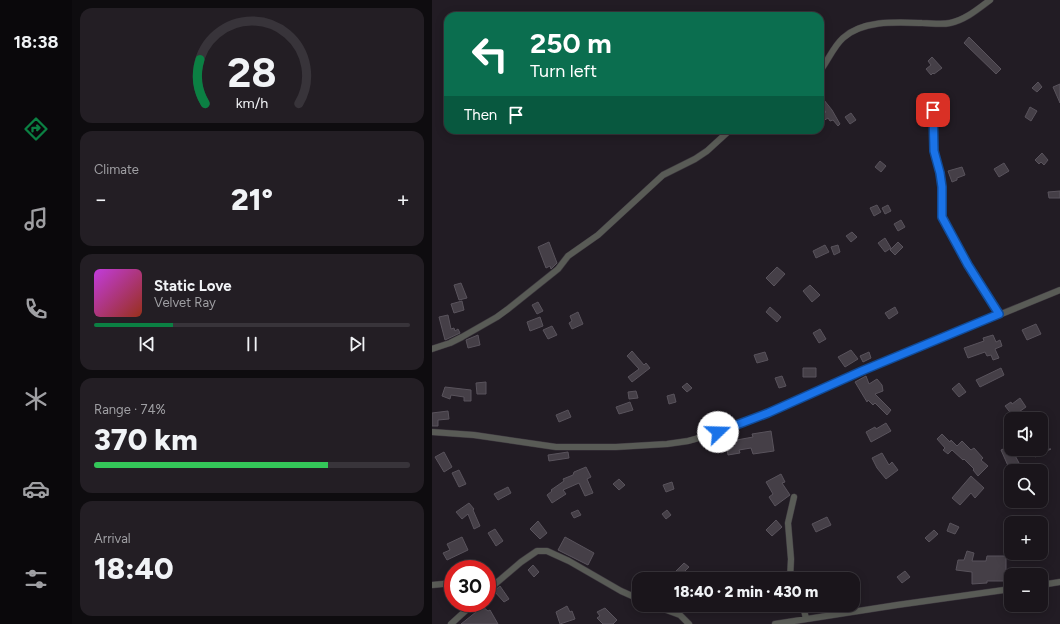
<!DOCTYPE html>
<meta charset="utf-8">
<style>
:root{--surface:#1a151b;--page:#231e24;--text:#f1f3f6;--muted:#9f9fa3;--line:#38343a;--accent:#0b8043}
body{margin:0;font-family:Figtree,sans-serif;background:var(--page);color:var(--text);height:100vh;display:flex;flex-direction:column;font-size:15px;white-space:nowrap}
*{box-sizing:border-box;margin:0}
p{font-size:13px;color:var(--muted)}
.icon{flex:none;width:22px;height:22px;fill:none;stroke:currentColor;stroke-width:2;stroke-linecap:round;stroke-linejoin:round}
.map{position:relative;flex:1;overflow:hidden}
.sheet{display:flex;flex-direction:column;gap:8px;padding:8px;background:#0e0c0f;width:360px}
.sheet>*{flex:none}
.hud{position:absolute;left:12px;top:12px;width:380px;height:122px;border-radius:12px;box-shadow:0 2px 10px #0003,0 0 0 1px var(--line);background:#0b6e4f;color:#fff;overflow:hidden}
.buttons{position:absolute;left:572px;top:412px;display:grid;gap:8px}
.buttons a{display:grid;place-items:center;width:44px;height:44px;border-radius:8px;background:var(--surface);box-shadow:0 2px 10px #0003,0 0 0 1px var(--line);font-size:20px}
.speed{position:absolute;left:12px;top:560px;display:flex;gap:8px;font-size:20px;font-weight:700;text-align:center}
.speed>*{display:grid;place-content:center;width:52px;height:52px;border-radius:50%;background:var(--surface);box-shadow:0 2px 10px #0003,0 0 0 1px var(--line);line-height:1}
.speed .limit{border:6px solid #d22;background:#fff;color:#111}
.pin{position:absolute;display:grid;place-items:center;width:34px;height:34px;color:#fff;margin:-17px;border-radius:8px;box-shadow:0 2px 6px #0006}
.me{position:absolute;width:44px;margin:-22px;rotate:69deg;stroke-linejoin:round;filter:drop-shadow(0 0 3px #0008)}
.turn{display:flex;align-items:center;gap:14px;height:84px;padding:0 20px;font-size:18px}
.turn .icon{width:52px;height:52px;stroke-width:2.5}
.turn b{display:block;font-size:28px;line-height:34px}
.then{display:flex;align-items:center;height:38px;padding:0 20px;background:#0003;gap:8px;font-size:15px}
.big{font-size:30px;font-weight:800;line-height:1.1}
.sheet .widget{flex:1;display:flex;flex-direction:column;justify-content:center;gap:6px;min-width:0;padding:0 14px;border-radius:12px;background:var(--page)}
.sheet .dial{align-items:center;gap:0}
.dial svg{height:104px;overflow:visible;fill:none;stroke:var(--line);stroke-width:7;stroke-linecap:round;text-anchor:middle}
.dial text{fill:var(--text);stroke:none}
.song{display:flex;align-items:center;gap:12px}
.cover{width:48px;height:48px;border-radius:6px;background:linear-gradient(135deg,hsl(290 70% 55%),hsl(10 70% 35%))}
.played{height:4px;border-radius:2px;background:linear-gradient(90deg,var(--accent) 25%,var(--line) 25%)}
.keys{display:flex;justify-content:space-around;direction:ltr}
.heat{display:flex;justify-content:space-between;align-items:center;font-size:22px;direction:ltr}
.charge{height:6px;border-radius:3px;background:linear-gradient(90deg,#34c759 74%,var(--line) 0)}
.trip{position:absolute;left:200px;top:572px;width:228px;height:40px;border-radius:12px;background:var(--surface);box-shadow:0 2px 10px #0003,0 0 0 1px var(--line);font-weight:800;line-height:40px;text-align:center}
main{display:flex;flex:1;min-height:0}
.tabs{display:flex;flex-direction:column;width:72px;justify-content:space-around;align-items:center;background:#0a080b;color:var(--muted)}
.tabs .icon{width:28px;height:28px}
.tabs .selected{color:var(--accent)}
.tabs b{font-size:18px;color:var(--text)}
.map>svg:first-child{display:block}
.building{fill:#453f47;stroke:#59535c}
.lines{fill:none;stroke-linecap:round;stroke-linejoin:round}
.minor-casing{stroke:#3d373f;stroke-width:7}
.minor{stroke:#595b56;stroke-width:6}
.route-casing{stroke:#114b97;stroke-width:10}
.route{stroke:#1a73e8;stroke-width:7}
</style>
<main>
<nav class="tabs">
<b>18:38</b>
<svg class="icon selected" aria-label="directions" viewBox="0 0 24 24"><path d="M12 3l9 9-9 9-9-9zM9 14v-3h6M13 9l2 2-2 2"/></svg>
<svg class="icon" aria-label="music" viewBox="0 0 24 24"><path d="M9 18V5l10-2v13"/><circle cx="6" cy="18" r="3"/><circle cx="16" cy="16" r="3"/></svg>
<svg class="icon" aria-label="phone" viewBox="0 0 24 24"><path d="M5 4h4l2 5-3 2q2 4 5 5l2-3 5 2v4C11 20 4 13 5 4z"/></svg>
<svg class="icon" aria-label="climate" viewBox="0 0 24 24"><path d="M12 3v18M4 7l16 10M4 17L20 7"/></svg>
<svg class="icon" aria-label="car" viewBox="0 0 24 24"><path d="M5 17H2v-5l4-1 3-4h7l3 4 3 1v5h-3M9 17h6M6 11h13"/><circle cx="7" cy="17" r="2"/><circle cx="17" cy="17" r="2"/></svg>
<svg class="icon" aria-label="filters" viewBox="0 0 24 24"><path d="M4 7h16M4 17h16"/><circle cx="9" cy="7" r="2"/><circle cx="15" cy="17" r="2"/></svg>
</nav>
<section class="sheet">
<div class="widget dial"><svg viewBox="0 0 100 80">
<path d="M14 69A42 42 0 1 1 86 69"/>
<path d="M14 69A42 42 0 0 1 10 35" stroke="#0b8043"/>
<text x="50" y="56" font-size="32" font-weight="700">28</text>
<text x="50" y="72" font-size="11">km/h</text>
</svg></div>
<div class="widget"><p>Climate</p>
<div class="heat"><a>−</a><b class="big">21°</b><a>+</a></div>
</div>
<div class="widget">
<div class="song"><i class="cover"></i><div><b>Static Love</b><p>Velvet Ray</p></div></div>
<div class="played"></div>
<div class="keys"><svg class="icon" aria-label="previous" viewBox="0 0 24 24"><path d="M18 5L8 12l10 7zM5 5v14"/></svg><svg class="icon" aria-label="pause" viewBox="0 0 24 24"><path d="M8 5v14M16 5v14"/></svg><svg class="icon" aria-label="next" viewBox="0 0 24 24"><path d="M6 5l10 7-10 7zM19 5v14"/></svg></div>
</div>
<div class="widget"><p>Range · 74%</p><b class="big">370 km</b><div class="charge"></div></div>
<div class="widget"><p>Arrival</p><b class="big">18:40</b></div>
</section>
<div class="map">
<svg width="628" height="624" viewBox="0 0 628 624">
<rect width="100%" height="100%" fill="#221c24"/>
<!-- building -->
<path class="building" d="M537 37 569 69 564 74 532 43Z
M500 57 510 68 502 74 501 73 499 75 494 69 499 65 496 61Z
M606 82 610 87 605 92 600 88Z
M628 84V103L621 87Z
M392 100 400 110 408 124 406 126 401 120 398 121 396 118 391 121 388 117V116L394 112 388 105Z
M598 107 605 111 599 121 593 117Z
M419 113 424 120 418 124 413 117Z
M610 153 616 160 612 165 609 162 607 164 603 160Z
M448 161 454 166 449 172 443 167Z
M572 163 577 171 567 177 562 169Z
M530 167 533 175 525 178V180L520 182 516 171Z
M628 191V198H617L616 192Z
M445 205 449 212 442 216 438 208Z
M456 205 459 211 453 214 450 208Z
M469 220 473 227 466 231 462 224Z
M420 232 425 237 419 242 414 236Z
M453 238 459 248 453 252 446 243Z
M117 242 125 263 119 269 118 266 114 268 106 247Z
M466 242 471 247 463 255 458 250Z
M393 245 397 252 384 258 381 251Z
M406 245 408 252 402 255 399 247Z
M345 267 353 274 342 286 334 278Z
M29 283 35 298 27 300 22 285Z
M378 285 388 295 380 302 371 291Z
M30 301 32 310 22 313 19 304Z
M106 302 111 311 105 314 100 305Z
M338 307 349 317 345 322 334 312Z
M463 307 466 313 457 319 453 313Z
M146 312 151 324 140 329 137 323 140 321 138 316Z
M16 315 19 329 22 328 23 331 26 329 28 333 13 340 7 317Z
M108 317 111 326 98 331 95 322Z
M604 324 609 334 595 340 590 330Z
M120 326 125 335 116 339 111 330Z
M388 329 394 339 387 343 381 333Z
M46 335 48 345 36 348 34 340Z
M561 335 564 342 568 340 570 346 563 349 567 358 561 360 559 355 555 356 553 352 536 358 532 348 552 341 551 338Z
M419 350 426 359 413 367 406 357Z
M200 351 212 365 214 363 218 368 200 382 196 377 207 369 195 356Z
M333 352 336 360 325 363 322 355Z
M437 352 439 358 431 362 428 356Z
M371 368H384V377H371Z
M569 368 572 375 548 387 544 380Z
M350 376 354 386 347 388 343 378Z
M434 376 437 384 445 379 450 385 451 391 443 394 459 410 455 415 443 403 441 405 436 400 435 402 423 382Z
M54 382V394H45L44 383Z
M255 383 260 388 255 392 250 387Z
M527 383 534 392 527 397 520 389Z
M13 387 39 390V401H32V397L19 395 18 399 10 396Z
M204 391 206 398 197 399 196 392Z
M242 394 244 402 237 404 235 396Z
M588 398 594 407 581 416 573 406 579 402 580 404Z
M198 402 201 410 187 414 184 407Z
M136 410 139 417 127 422 124 415Z
M16 411 17 419 6 420V426H0V413Z
M454 423 459 431 439 442 434 432 443 427 444 429Z
M339 431 342 451 321 454 319 448 307 450 308 453 296 455 294 442 321 437 320 434Z
M510 434 518 442 519 440 525 446 530 441 539 450 542 448 551 458 549 460 556 466 546 476 541 470 542 469 532 459 531 460 520 450 516 454 511 450 513 448 505 439Z
M578 446 587 463 577 468 569 450Z
M604 449H619L603 457 600 451Z
M12 452 20 467 12 472 3 457Z
M136 452 137 458 117 461 116 455Z
M450 453 457 465 460 462 466 470 454 479 445 468 440 458Z
M154 467 159 477 155 479 161 493 153 496 147 483 131 490 134 494 120 503 115 495 120 491 119 490 132 481 131 479 141 475 142 472Z
M27 470 34 484 27 487 20 473Z
M349 474 353 482 350 483 358 495 343 506 337 497 341 494 334 482Z
M539 476 552 488 543 498 539 493 528 505 520 498Z
M187 479 193 485 187 490 181 484Z
M240 482 242 489 234 492 231 485Z
M76 487 79 493 66 500 62 494Z
M37 503 42 509 41 510 48 526 42 529 36 514 30 519 24 512Z
M146 510 149 515 142 518 139 513Z
M235 510 239 515 234 519 230 514Z
M395 517 399 525 384 532 380 524Z
M344 520 350 527 340 536 334 530Z
M106 521 115 533 108 539 98 529Z
M518 523 527 527 523 534 515 531Z
M63 529 71 541 64 546 56 533Z
M502 530 506 534 497 542 493 538Z
M30 537 36 550 15 560 11 553 18 550 15 544Z
M133 537 162 553 156 565 126 550Z
M535 551 542 553 540 561H554L555 556H574V581H555V583L540 584V572L524 570 526 560H532Z
M252 563 257 567 245 579H236Z
M101 565 107 572 102 577 96 570Z
M473 571 478 577 470 583 465 577Z
M68 586 77 599 72 602 62 591Z
M46 603 56 611 58 610 66 624H29L44 612 42 609Z
M135 606 138 612 140 611 143 619 128 624 124 612Z
M173 608 185 620 181 624H171L165 618 168 616 165 612Z"/>
<g class="lines">
<defs>
<path id="minor" d="M388 71C396 61 401 47 411 38 431 20 464 22 490 23 499 23 509 25 518 23 533 20 546 9 558 0
M501 110 502 151 510 187V217L536 265 567 314
M0 349 18 343 30 337 65 317 76 309 126 269 136 256 166 235 231 175 263 159 275 151 298 130
M0 432 42 435 124 447H184L235 444 256 441 274 436 326 417 432 370 628 290
M358 579 359 559 356 523 362 497
M0 585 21 583
M609 585 628 582
M55 591 89 562 105 551H115L137 561 189 591 207 599
M221 605 248 615 257 624
M371 605 374 619
M19 624 42 603
M343 624 465 605 579 589"/>
</defs>
<!-- minor casing -->
<use href="#minor" class="minor-casing"/>
<!-- minor -->
<use href="#minor" class="minor"/>
</g>
<g class="lines">
<defs>
<path id="route" d="M286 432 336 413 432 370 567 314 536 265 510 217V187L508 173 502 151 501 110"/>
</defs>
<!-- route casing -->
<use href="#route" class="route-casing"/>
<!-- route -->
<use href="#route" class="route"/>
</g>
</svg>
<div class="buttons">
<a><svg class="icon" aria-label="sound" viewBox="0 0 24 24"><path d="M4 9h4l5-4v14l-5-4H4zM17 9q2 3 0 6"/></svg></a>
<a><svg class="icon" aria-label="search" viewBox="0 0 24 24"><circle cx="10" cy="10" r="6"/><path d="M15 15l6 6"/></svg></a>
<a>+</a>
<a>−</a>
</div>
<div class="speed"><div class="limit">30</div></div>
<div class="pin" style="left:501px;top:110px;background:#d93025"><svg class="icon" aria-label="arrive" viewBox="0 0 24 24"><path d="M6 21V4h12l-3 4 3 4H6"/></svg></div>
<svg class="me" style="left:286px;top:432px" viewBox="-20 -20 40 40"><circle r="19" fill="#fff"/><path d="M0-13L10 11 0 6-10 11z" fill="#1a73e8"/></svg>
<div class="trip">18:40 · 2 min · 430 m</div>
<div class="hud">
<div class="turn"><svg class="icon" aria-label="left" viewBox="0 0 24 24"><path d="M17 20v-9H6M10 6l-5 5 5 5"/></svg><div><b>250 m</b>Turn left</div></div>
<div class="then">Then<svg class="icon" aria-label="arrive" viewBox="0 0 24 24"><path d="M6 21V4h12l-3 4 3 4H6"/></svg></div>
</div>
</div>
</main>
